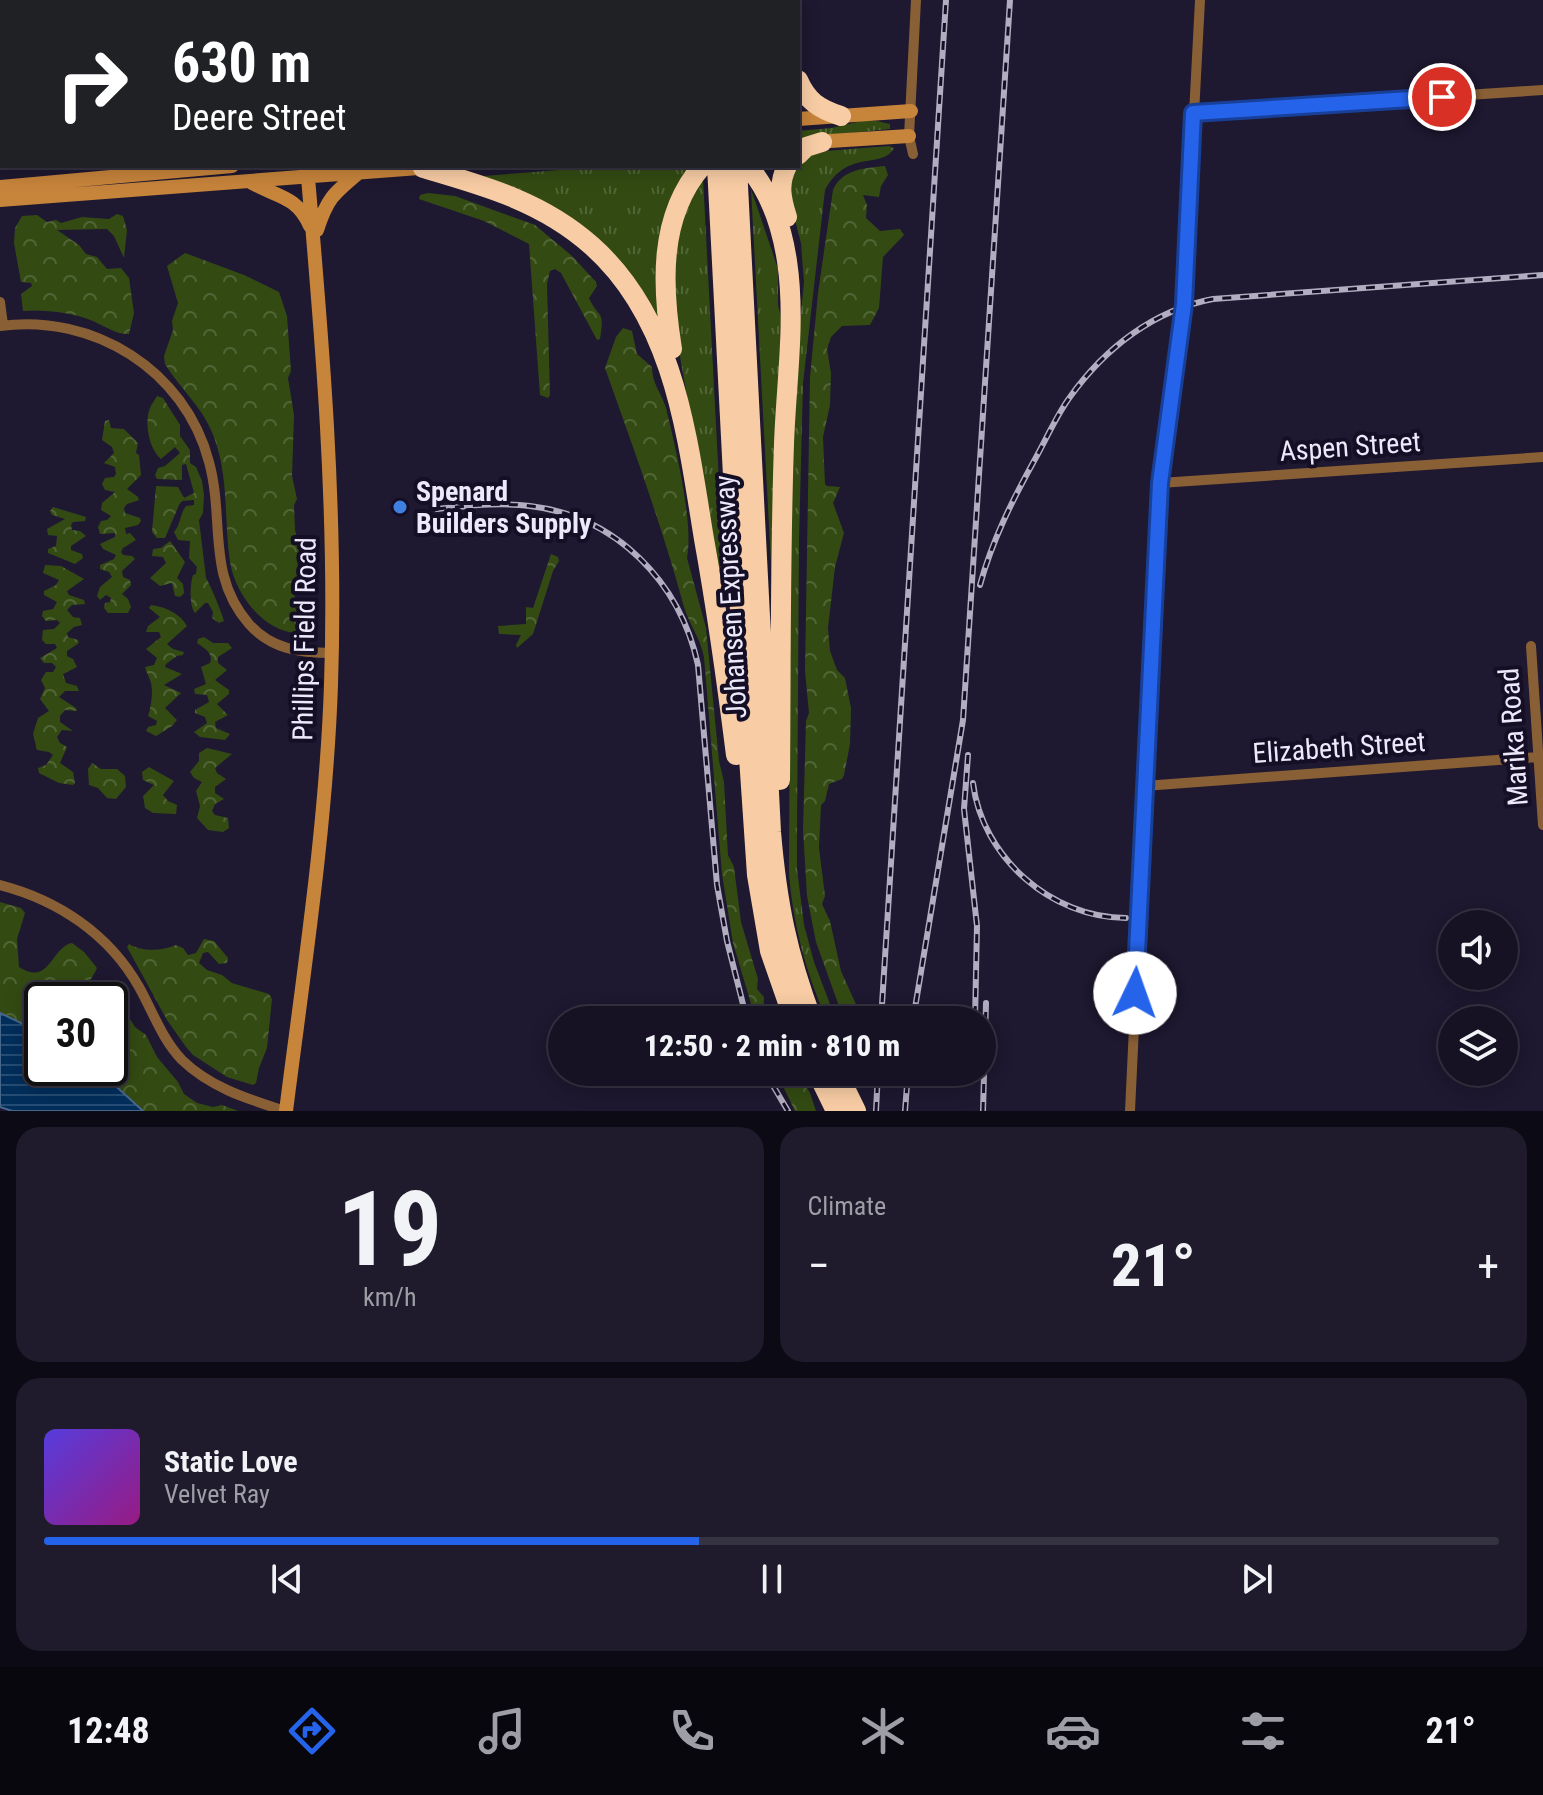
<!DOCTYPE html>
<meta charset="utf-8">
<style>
:root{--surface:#161224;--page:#1f1b2c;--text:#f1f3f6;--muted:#9e9ea6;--line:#353241;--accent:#2563eb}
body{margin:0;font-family:"Roboto Condensed",sans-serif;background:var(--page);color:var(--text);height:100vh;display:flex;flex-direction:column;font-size:30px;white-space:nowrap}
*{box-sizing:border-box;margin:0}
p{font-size:26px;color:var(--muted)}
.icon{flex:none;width:44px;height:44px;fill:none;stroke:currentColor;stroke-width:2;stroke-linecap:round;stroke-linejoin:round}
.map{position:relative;height:1111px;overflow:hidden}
.panel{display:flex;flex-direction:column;gap:16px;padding:16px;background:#0c0a14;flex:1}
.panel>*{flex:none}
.top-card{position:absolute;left:0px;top:0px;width:800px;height:168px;box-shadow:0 4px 20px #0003,0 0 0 2px var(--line);background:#202124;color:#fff;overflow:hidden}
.buttons{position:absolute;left:1438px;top:910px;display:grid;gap:16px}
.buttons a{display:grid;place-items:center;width:80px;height:80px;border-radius:50%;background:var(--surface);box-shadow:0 4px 20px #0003,0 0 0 2px var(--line);font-size:40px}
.speed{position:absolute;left:24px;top:982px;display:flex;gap:16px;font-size:40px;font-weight:700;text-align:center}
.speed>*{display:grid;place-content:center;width:104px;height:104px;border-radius:50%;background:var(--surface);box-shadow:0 4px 20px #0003,0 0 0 2px var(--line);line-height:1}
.speed .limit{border:4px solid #111;border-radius:12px;background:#fff;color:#111}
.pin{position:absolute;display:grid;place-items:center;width:68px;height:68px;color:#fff;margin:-34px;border:4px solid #fff;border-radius:50%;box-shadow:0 2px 8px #0007}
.me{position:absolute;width:88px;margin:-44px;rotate:3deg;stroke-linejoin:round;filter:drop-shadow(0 0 6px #0008)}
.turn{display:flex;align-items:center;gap:28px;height:168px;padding:0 40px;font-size:36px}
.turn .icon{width:104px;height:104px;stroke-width:2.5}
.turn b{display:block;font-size:56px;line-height:68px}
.big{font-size:60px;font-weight:800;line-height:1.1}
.panel .card{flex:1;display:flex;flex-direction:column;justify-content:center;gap:12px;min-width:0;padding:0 28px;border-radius:24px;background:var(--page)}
.panel .dial{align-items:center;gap:0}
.dial b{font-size:104px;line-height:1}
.song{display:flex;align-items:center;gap:24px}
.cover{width:96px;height:96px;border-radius:12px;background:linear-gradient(135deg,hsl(250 70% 55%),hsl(310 70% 35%))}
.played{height:8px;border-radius:4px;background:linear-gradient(90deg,var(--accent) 45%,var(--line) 45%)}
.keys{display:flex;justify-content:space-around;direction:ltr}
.heat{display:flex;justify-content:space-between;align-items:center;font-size:44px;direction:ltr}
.panel .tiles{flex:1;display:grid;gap:16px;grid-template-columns:1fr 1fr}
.card:last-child{grid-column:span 2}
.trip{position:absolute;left:548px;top:1006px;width:448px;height:80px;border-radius:40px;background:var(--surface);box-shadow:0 4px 20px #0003,0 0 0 2px var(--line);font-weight:800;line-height:80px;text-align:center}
.tabs{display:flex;height:128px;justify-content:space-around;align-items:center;background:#09070e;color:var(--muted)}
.tabs .icon{width:56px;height:56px}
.tabs .on{color:var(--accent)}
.tabs b{font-size:36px;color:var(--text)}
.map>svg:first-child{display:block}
.grass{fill:url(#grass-tufts)}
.forest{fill:url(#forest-crowns)}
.water{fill:url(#water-rules);stroke:#47668b;stroke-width:2}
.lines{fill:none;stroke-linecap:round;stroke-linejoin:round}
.street{stroke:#895f35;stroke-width:10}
.secondary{stroke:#c7843b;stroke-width:14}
.highway{stroke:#f8cda5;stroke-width:20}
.rail-casing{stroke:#b2aec1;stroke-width:6}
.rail{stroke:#150f26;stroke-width:3;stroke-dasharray:9;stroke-linecap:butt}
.route-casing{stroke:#184099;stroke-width:20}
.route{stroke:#2563eb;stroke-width:14}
.shop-dot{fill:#3f7fe0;stroke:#150f26;stroke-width:3}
.labels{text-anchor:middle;stroke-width:8;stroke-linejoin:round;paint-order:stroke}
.street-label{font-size:28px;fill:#ece9fa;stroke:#150f26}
.poi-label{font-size:28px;font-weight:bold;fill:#ece9fa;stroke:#150f26;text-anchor:start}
</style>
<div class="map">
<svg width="1543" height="1111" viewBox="0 0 1543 1111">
<defs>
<pattern id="grass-tufts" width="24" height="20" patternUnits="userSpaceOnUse" patternTransform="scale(2)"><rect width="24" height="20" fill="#334b13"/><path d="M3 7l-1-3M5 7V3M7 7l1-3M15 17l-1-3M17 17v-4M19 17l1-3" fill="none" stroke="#516536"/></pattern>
<pattern id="forest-crowns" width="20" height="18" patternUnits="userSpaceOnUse" patternTransform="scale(2)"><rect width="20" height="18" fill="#334b13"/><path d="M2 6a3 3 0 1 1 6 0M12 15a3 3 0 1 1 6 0" fill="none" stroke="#516536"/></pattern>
<pattern id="water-rules" width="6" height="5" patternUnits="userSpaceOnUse" patternTransform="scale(2)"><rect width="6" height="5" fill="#002e5b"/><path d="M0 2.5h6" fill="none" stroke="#254c73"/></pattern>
</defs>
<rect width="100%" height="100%" fill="#1e1830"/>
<!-- grass -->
<path class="grass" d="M862 121H877L890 124V129L798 138V131L831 128Z
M889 146 894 148C882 170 848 148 825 190L803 383 799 541 797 837V869L804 925 814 962 836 1020H827C806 974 793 924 789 874L791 485 797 353 804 282 801 243 788 193 796 166 805 157 826 151Z
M611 166H693L679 188 666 341 627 275 484 176Z
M703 178 724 577 727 624 679 351 673 278 677 236 685 212Z
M751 189 778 269V305L781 317 772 582Z"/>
<!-- forest -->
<path class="forest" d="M885 166 888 175 881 186 879 197 863 195 867 205 866 218 880 231 900 229 904 235 883 257 879 308 870 325 842 326 831 337 827 349 831 373 830 405 823 437 825 484 827 486 840 487 833 503 844 533 835 567 828 628 830 651 837 670 845 678 851 708 850 744 844 775 842 779 829 784 825 801 821 805 819 848 825 896 822 904 830 921 841 971 863 1020H844L816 942 807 896 803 830 806 721 809 713 805 671 810 377 818 293 833 190C842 169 865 168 885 166Z
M428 193 455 196 535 225 572 256 596 282 597 286 589 298C599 320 605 308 600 339L597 340 561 273 555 269 550 271 547 284 550 395 548 398 540 395 529 244 484 221 419 199 420 195Z
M117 214 123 216 127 230 124 258 114 236 107 229 57 230 79 245 86 254 97 257 107 269 121 268 129 278 134 313 129 334C118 335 104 326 93 321 75 313 43 309 23 311L21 294 32 286 31 283 21 282 14 243 15 228 22 216 37 215 47 222 56 220 61 223 82 217 109 219Z
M185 253 244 275 279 292 287 316 291 371 288 378 294 415 292 476 297 499 294 505 295 530 300 549 297 557 299 580 294 595 300 609 297 633C264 632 235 594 230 562 224 521 229 480 215 440 205 409 181 390 165 364L164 356 173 330 172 321 178 303 167 266Z
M623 328 632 331 637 354 652 367C652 384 661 392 666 408 675 445 694 523 687 558L706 628 719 761 724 782 728 855 734 867 741 922 758 979 757 989 764 997C764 1008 761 1011 770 1020H757L755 1017 733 943 722 874 704 657C700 637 690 626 684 607 662 526 633 447 605 368L616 337Z
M157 396 163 398 180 425V436L190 450V463L196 467 202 481 204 495 203 513 199 520 206 578C210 584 222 613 224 621L219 623 212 618 213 612 208 603H205L195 613C189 606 190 584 193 575L196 574 197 567 189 558 190 541 178 540 174 532C181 524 180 513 186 506L194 505V500L182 501 179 505 165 538H157L152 532 156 486 178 487 184 498 194 493 186 464 182 465V480L157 479 155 475 158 468 165 466 180 453 175 447 161 459C149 449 144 423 150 408 152 403 155 400 157 396Z
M109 420 111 428 124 429 138 443 136 453 139 455 141 475 127 489 138 497 139 500 127 504 124 508 125 513 140 518 141 521 138 525 125 528 126 534 130 533 136 540 123 548 121 552 123 555 132 556 135 559 122 571 123 577 130 580 131 585 122 594 128 599 131 607 128 613H108L104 608 105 603 110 602 111 598 106 595 100 600 97 596 100 587 112 577 109 572 100 569V565L114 559 116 555 103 549 100 544 115 537V533L100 534 98 527 101 521 107 520 111 516 101 510 102 503 115 492 105 490 102 484 105 478 114 477 116 474 115 467 104 463 114 453 112 447 102 440 105 421Z
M53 507 86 517 85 521 73 522 71 525 72 530 80 531 86 536 71 546V550L82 554 83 558 75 564 48 553V549L56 546 57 536 48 535 47 529 65 519 52 515 50 511Z
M170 541 185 562 177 578 183 584 184 593 180 597 175 596 172 583 160 586 150 578 166 563 163 557 152 556 153 549 161 548Z
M551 554 558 557 559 561 553 571 533 634 517 648 516 645 521 635 499 634 498 626 526 624V607L533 608Z
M45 565 61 566 84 579 67 591 69 595 84 600 85 604 72 605 67 610 73 617 80 618 82 625 74 627 67 633 68 637 78 640 79 643 67 651V656L73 659 77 667 63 674 66 683 77 686 79 691H65L59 697 76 708 77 711 65 710 60 716V722L73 731 62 730 57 737 60 743 67 747 60 763 73 772 75 783 73 785 59 783 39 773 38 768 46 765 53 755 49 752 37 750 33 734 38 718 49 711 40 699 45 688 41 680 46 672H53L56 667 52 663H44L40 658 57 648 55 644H46L42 640 43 630 54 629 60 623 57 620 46 621 42 616 43 611 53 609 57 602 44 595V591L56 585 59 580 43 573Z
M151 605C165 607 180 613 187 626L167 644 173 649 184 652 183 655 177 656 166 664 165 667 182 674 164 685 181 693 165 708 177 720 172 726 156 736 146 731 148 727 156 725 157 721 148 716C151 708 154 689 150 680 149 676 146 672 145 667L154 665 157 658 146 649 161 637 159 632H146L148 626 160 617 149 608Z
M204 637 213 643H228L232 648 218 657V663L227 670 215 680 229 690V694L217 704 228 715 215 722 216 728 230 734 225 740 200 737 194 732 207 723 205 717 195 713V710L209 702 207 695 195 694 194 689 206 684 201 667 210 663C214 653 204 648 197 643L198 639Z
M207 748 232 754 215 768 217 773 226 779 215 787V793L224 799 215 804 212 811 215 815 228 818 229 828 223 832 208 830 197 818 200 806 196 791 202 782 194 778 190 772 199 761V753Z
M92 763 101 769H117L125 776 126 787 116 799 107 798 98 788 89 785 88 769Z
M149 767 174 781 163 795 168 801 177 805 176 814 153 813 145 808 143 796 154 785 143 780 142 772Z
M0 902 21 908 25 913 17 939 19 967C50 987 51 947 72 943L84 952 97 968C92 980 83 988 76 1000H42V1033L0 1013Z
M204 939 214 941 228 958 227 963 219 964 208 952 203 953 199 963 207 970 222 975 232 983 269 994 272 999 267 1048 259 1068 256 1083 253 1085 227 1077 193 1055 186 1047 167 1020 127 947 129 944C142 952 162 951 176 945L183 948 188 955 196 953Z
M126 1013 135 1027 146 1035 157 1057 178 1082 184 1094 197 1103 213 1107 222 1105 238 1111H143L96 1068H110C110 1049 103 1017 126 1013Z
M776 1072H797L810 1093 816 1111H795Z"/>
<!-- water -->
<path class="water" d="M0 1013 42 1033V1068H96L143 1111H12L0 1107Z"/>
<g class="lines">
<!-- street -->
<path class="street" d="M93 0V2
M1193 113 1543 90
M913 154 909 136 916 0
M0 302 3 325
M0 326C93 313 185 370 209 462 225 520 206 575 249 624 271 649 300 653 332 653
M1160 483 1543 457
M1531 646 1543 825
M1144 786 1538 757
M0 885C58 900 109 934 139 987 153 1012 162 1039 182 1060 211 1088 248 1099 285 1111
M1130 1111 1160 483 1184 304 1200 0"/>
<!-- secondary -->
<path class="secondary" d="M297 2V0
M798 119 911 111
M814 142 909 136
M249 181C274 197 296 194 310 226
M0 187 232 166
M0 200 432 167
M317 230C327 199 333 194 357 174
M286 1111C304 969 326 828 331 685 337 511 322 338 307 166"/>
<!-- highway -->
<path class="highway" d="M707 0 708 2
M727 0V2
M782 0V2
M657 2V0
M798 80C807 101 819 109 841 116
M798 155 806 147 822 142
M717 166 743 669 757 875 770 951 794 1020
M737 166 771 832C777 903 787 953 812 1020
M748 166C770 192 782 228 787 261 796 321 786 384 784 444 780 556 781 668 780 780
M423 168C485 186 543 202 592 246 675 320 687 436 704 539 717 611 727 683 736 755
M787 217C781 198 778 184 787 166
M672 349C662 287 658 217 702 166
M817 1072 836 1111
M837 1072 856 1111"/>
<defs>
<path id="rail" d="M437 509C468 506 499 502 530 506 616 516 680 582 698 665L717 885 727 941 747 1020
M980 585C992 541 1012 501 1034 461 1046 440 1056 416 1070 397 1105 348 1154 310 1213 299L1543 275
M968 755 964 809 977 926 975 1020
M973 783C982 857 1051 918 1126 918
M881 1020 946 0
M913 1020 963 720 1010 0
M765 1072 788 1111
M876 1111 878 1072
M905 1111 908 1072
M983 1111 986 1003"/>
</defs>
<!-- rail casing -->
<use href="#rail" class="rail-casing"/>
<!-- rail -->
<use href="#rail" class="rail"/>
</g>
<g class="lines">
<defs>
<path id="route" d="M1135 993 1160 483 1184 304 1193 113 1442 97"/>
</defs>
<!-- route casing -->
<use href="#route" class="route-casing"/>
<!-- route -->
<use href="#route" class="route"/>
</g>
<!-- markers -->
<circle class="shop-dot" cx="400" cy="507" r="8"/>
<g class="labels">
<!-- street labels -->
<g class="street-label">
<text transform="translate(1350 446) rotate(-4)" y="10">Aspen Street</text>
<text transform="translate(730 597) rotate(-93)" y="10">Johansen Expressway</text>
<text transform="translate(304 639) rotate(-89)" y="10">Phillips Field Road</text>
<text transform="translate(1513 737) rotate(-94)" y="10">Marika Road</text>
<text transform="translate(1339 747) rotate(-4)" y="10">Elizabeth Street</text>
</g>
<!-- poi labels -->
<g class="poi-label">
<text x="416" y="501">Spenard<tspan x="416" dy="32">Builders Supply</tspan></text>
</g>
</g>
</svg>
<div class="buttons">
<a><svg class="icon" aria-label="sound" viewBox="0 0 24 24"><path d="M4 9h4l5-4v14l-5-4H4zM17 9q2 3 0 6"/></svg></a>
<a><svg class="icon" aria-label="layers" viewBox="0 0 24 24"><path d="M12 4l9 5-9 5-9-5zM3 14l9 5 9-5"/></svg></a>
</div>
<div class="speed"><div class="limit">30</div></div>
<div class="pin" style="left:1442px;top:97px;background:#d93025"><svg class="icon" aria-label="arrive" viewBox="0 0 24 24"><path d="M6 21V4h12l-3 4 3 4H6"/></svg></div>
<svg class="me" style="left:1135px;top:993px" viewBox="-20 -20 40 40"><circle r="19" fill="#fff"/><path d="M0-13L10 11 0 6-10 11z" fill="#2563eb"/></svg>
<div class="trip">12:50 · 2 min · 810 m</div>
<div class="top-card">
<div class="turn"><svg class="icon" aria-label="right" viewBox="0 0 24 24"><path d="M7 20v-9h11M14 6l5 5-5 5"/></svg><div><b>630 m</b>Deere Street</div></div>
</div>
</div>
<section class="panel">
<div class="tiles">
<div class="card dial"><b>19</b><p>km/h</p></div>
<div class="card"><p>Climate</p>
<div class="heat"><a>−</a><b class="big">21°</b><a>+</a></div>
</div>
<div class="card">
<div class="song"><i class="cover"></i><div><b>Static Love</b><p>Velvet Ray</p></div></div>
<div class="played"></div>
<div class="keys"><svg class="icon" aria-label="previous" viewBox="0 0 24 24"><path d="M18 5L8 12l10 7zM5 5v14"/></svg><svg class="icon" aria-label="pause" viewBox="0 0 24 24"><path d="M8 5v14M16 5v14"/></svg><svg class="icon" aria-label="next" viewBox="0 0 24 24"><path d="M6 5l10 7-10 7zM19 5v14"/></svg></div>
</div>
</div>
</section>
<nav class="tabs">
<b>12:48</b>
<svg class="icon on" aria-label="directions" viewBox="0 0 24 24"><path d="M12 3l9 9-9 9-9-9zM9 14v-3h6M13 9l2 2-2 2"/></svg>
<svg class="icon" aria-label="music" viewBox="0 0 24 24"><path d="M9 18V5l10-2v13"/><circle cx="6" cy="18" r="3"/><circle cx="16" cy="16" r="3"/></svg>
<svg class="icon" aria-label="phone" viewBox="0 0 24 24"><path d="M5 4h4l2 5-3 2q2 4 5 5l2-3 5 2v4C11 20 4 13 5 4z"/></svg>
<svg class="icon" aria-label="climate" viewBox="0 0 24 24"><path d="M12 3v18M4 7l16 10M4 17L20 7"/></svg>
<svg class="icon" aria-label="car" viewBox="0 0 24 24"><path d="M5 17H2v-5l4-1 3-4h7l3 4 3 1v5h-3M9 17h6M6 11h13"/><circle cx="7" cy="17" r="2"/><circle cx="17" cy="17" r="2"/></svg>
<svg class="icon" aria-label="filters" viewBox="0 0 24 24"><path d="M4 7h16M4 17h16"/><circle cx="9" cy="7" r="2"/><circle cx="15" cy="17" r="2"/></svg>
<b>21°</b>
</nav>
